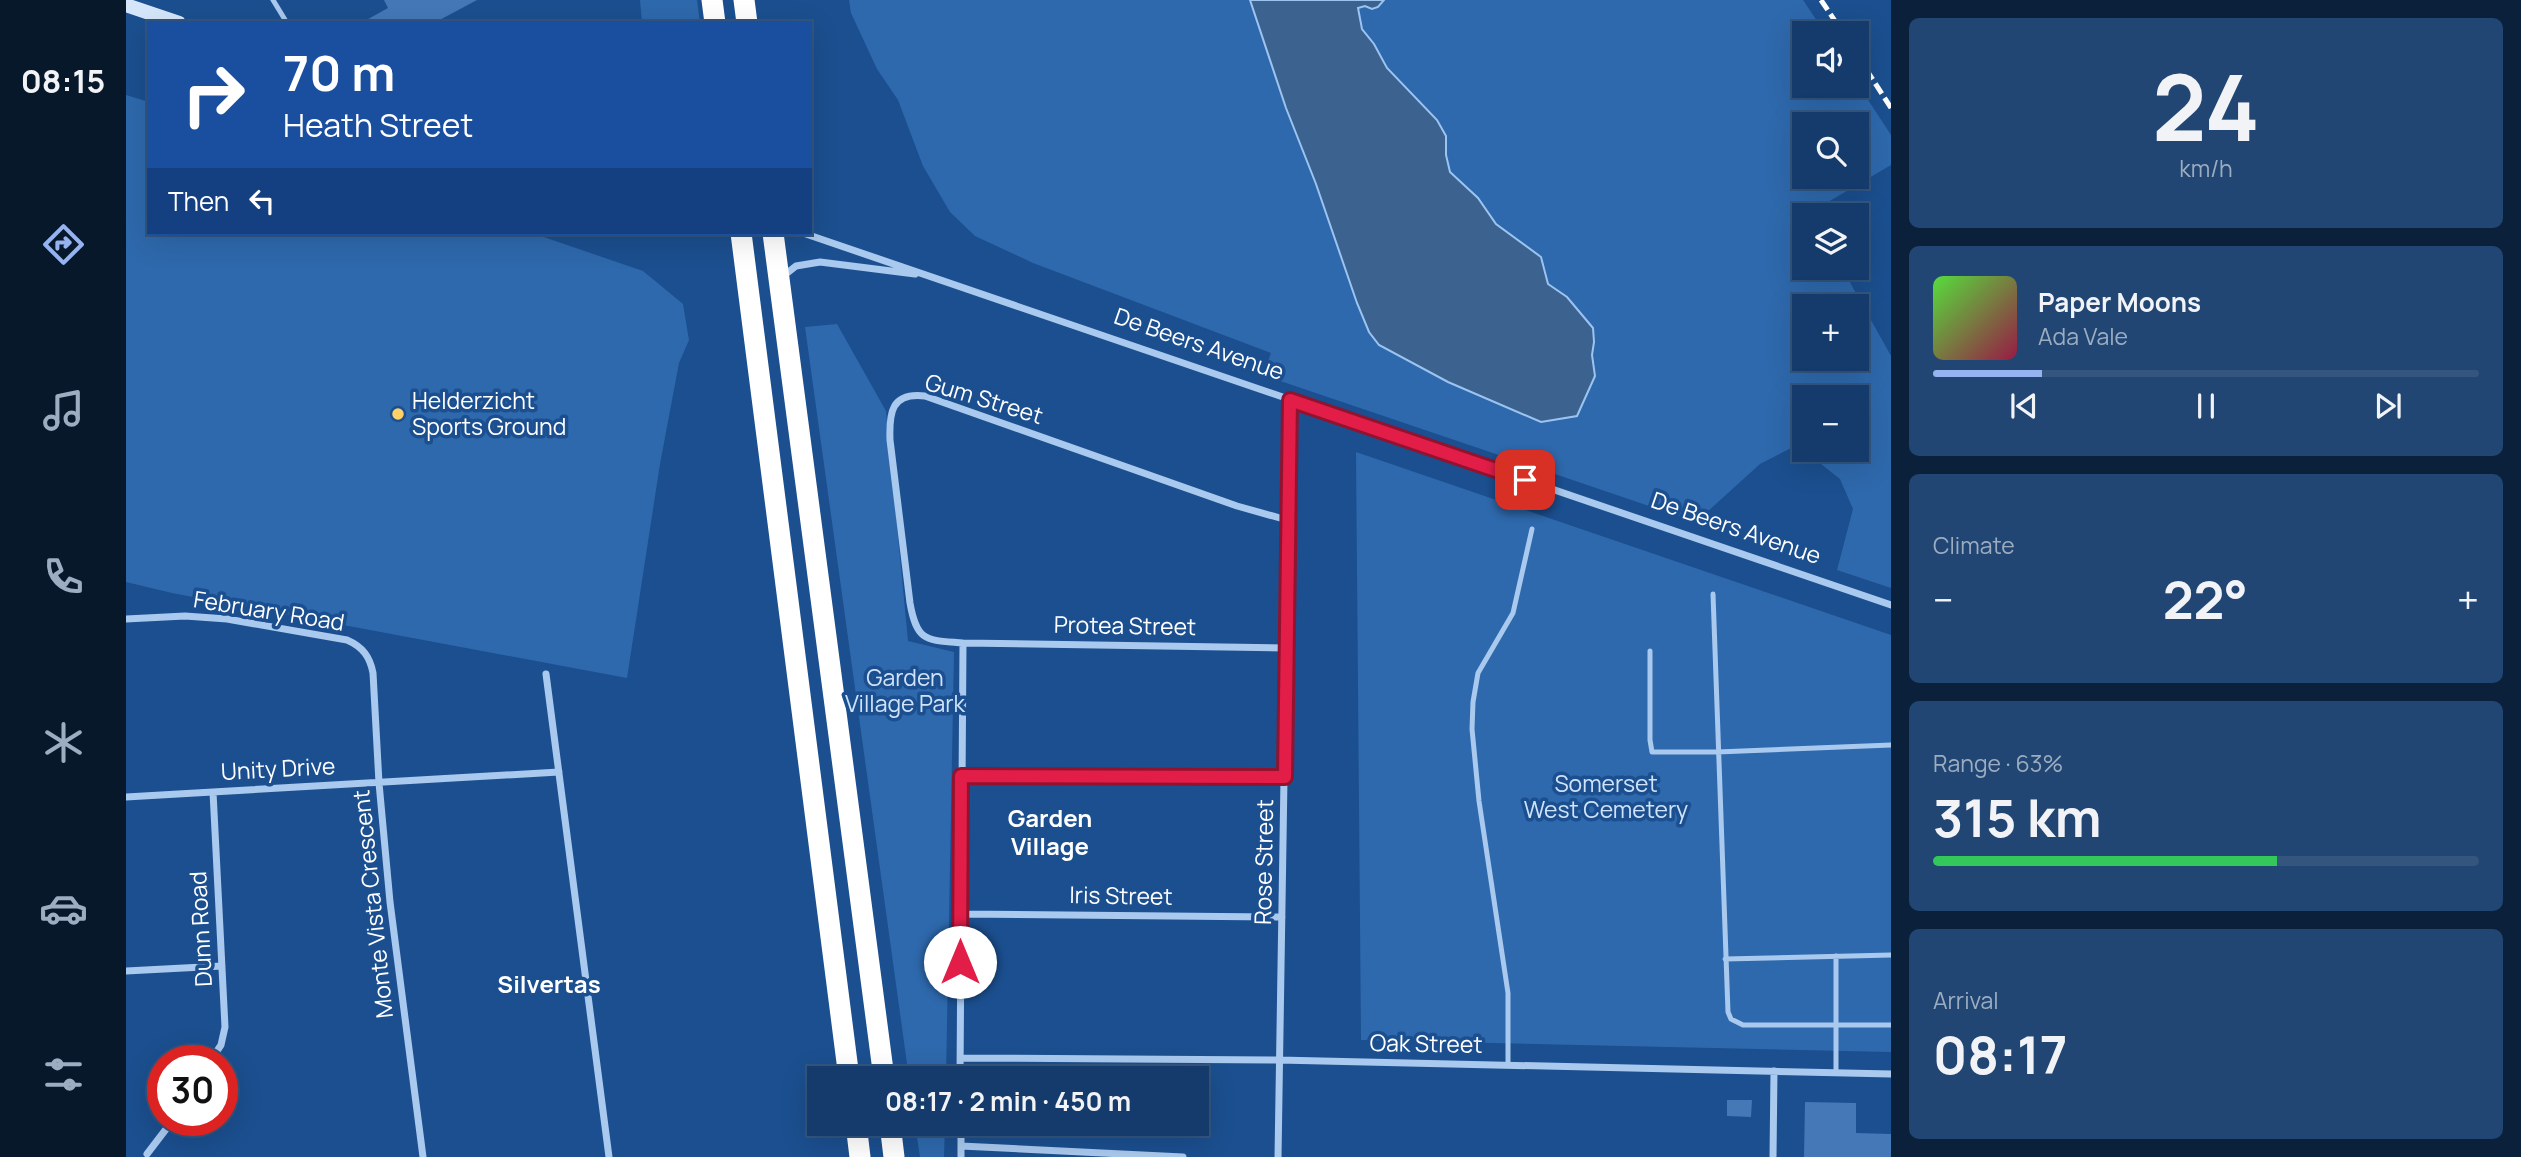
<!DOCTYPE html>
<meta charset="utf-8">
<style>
:root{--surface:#143b6b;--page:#214673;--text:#f1f3f6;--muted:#9dadc1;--line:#33557e;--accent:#95b2f1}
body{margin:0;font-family:Manrope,sans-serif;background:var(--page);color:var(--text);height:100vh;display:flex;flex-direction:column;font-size:26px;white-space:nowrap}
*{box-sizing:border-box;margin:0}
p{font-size:23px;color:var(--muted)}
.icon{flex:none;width:38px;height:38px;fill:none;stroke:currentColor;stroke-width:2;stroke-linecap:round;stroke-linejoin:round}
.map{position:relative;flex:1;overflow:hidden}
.details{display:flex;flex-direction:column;gap:18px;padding:18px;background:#0b203b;width:630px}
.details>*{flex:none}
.top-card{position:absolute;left:21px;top:21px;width:665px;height:214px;border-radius:0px;box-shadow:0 7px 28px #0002,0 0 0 2px var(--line);background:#1a4fa0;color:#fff;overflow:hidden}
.tools{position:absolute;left:1666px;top:21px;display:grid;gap:14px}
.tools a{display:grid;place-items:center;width:77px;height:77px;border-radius:0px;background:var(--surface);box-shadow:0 7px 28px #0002,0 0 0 2px var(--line);font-size:35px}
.speed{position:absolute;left:21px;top:1045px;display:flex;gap:14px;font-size:35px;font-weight:700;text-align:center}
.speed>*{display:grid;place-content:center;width:91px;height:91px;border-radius:50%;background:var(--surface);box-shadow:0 7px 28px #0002,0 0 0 2px var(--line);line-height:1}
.speed .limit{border:10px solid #d22;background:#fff;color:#111}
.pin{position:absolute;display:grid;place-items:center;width:60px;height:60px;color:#fff;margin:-30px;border-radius:14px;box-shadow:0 4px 10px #0006}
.me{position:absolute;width:77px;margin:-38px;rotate:0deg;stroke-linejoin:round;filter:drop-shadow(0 0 5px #0008)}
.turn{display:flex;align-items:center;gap:24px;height:147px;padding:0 21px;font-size:32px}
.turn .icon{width:91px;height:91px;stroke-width:2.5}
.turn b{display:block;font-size:49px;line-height:60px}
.then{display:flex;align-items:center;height:66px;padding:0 21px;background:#0003;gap:14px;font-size:26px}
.big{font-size:52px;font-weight:700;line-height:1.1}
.details .card{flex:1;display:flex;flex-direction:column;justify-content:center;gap:10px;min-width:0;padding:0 24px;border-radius:10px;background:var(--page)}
.details .dial{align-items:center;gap:0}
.dial b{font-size:91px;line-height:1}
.song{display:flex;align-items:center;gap:21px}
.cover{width:84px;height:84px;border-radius:10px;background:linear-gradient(135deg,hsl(110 70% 55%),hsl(340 70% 35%))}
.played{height:7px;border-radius:4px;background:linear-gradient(90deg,var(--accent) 20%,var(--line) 20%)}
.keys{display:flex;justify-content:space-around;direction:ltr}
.heat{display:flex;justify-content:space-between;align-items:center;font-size:38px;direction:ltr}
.charge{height:10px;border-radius:5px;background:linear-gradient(90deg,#34c759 63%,var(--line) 0)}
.trip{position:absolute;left:681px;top:1066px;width:402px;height:70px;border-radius:0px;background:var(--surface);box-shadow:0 7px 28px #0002,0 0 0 2px var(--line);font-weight:700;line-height:70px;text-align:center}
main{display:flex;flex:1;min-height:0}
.dock{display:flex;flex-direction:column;width:126px;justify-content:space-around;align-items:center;background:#08182b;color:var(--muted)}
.dock .icon{width:49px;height:49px}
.dock .on{color:var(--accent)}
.dock b{font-size:32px;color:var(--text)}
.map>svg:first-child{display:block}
.green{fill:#2e69ad;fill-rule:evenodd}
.water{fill:#3c6290;stroke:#9cc4f0;stroke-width:2}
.building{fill:#4478b7}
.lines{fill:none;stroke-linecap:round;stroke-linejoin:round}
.lane{stroke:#a9c9ee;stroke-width:5}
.street{stroke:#a9c9ee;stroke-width:7}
.secondary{stroke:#d6e6fa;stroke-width:14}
.highway{stroke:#fff;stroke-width:21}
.rail{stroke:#fff;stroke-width:5;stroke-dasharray:12 5;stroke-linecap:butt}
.route-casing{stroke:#92132f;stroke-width:18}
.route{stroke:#e11d48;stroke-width:12}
.poi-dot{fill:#ffd166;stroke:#1b4f8f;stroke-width:2.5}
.labels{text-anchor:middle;stroke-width:7;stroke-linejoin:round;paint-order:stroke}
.street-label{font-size:23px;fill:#fff;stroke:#1b4f8f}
.poi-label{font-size:23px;fill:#fff;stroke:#1b4f8f;text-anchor:start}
.park-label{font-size:23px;fill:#cfe3fa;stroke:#1b4f8f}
.neighbourhood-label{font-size:24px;font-weight:bold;fill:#fff;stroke:#1b4f8f}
</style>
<main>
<nav class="dock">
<b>08:15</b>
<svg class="icon on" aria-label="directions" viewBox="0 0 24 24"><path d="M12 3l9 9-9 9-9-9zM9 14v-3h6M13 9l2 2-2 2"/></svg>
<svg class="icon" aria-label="music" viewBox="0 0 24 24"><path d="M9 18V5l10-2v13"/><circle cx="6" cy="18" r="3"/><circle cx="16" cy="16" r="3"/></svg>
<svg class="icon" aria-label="phone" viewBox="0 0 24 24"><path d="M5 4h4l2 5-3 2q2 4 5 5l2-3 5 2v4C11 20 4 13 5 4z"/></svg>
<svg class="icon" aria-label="climate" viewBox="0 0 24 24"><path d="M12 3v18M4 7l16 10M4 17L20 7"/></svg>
<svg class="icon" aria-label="car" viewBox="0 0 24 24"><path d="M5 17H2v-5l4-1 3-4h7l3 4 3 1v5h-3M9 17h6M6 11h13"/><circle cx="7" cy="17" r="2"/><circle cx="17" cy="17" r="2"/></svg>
<svg class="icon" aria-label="filters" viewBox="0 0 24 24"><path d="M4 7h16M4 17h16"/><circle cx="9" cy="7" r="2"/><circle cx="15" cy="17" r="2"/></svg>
</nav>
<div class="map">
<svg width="1765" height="1157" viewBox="0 0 1765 1157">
<rect width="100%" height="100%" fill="#1b4f8f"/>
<!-- green -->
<path class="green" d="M514 0H571L574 23H516Z
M723 0H1677L1699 33H1678V86H1731V83L1765 135V165L1685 212 1686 215H1678V268H1716L1765 356V588L1711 570 1727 509 1714 479 1671 445 1634 464 1570 522 1137 375 1145 353 907 263 849 236 824 212 797 166 772 100 751 69 725 13ZM1678 124H1731V177H1678ZM1678 306H1731V359H1678ZM1678 397H1731V450H1678Z
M0 95 23 102V233H406L517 271 557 304 563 340 553 363 534 464 501 678 46 593 0 582Z
M711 324 760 411 782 641 828 652 820 1078H783L679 327Z
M1230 452 1765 635V1052L1235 1040Z
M789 1124H819L818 1157H794Z"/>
<!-- water -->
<path class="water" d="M1124 0H1258L1252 7 1246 9 1239 6 1232 8 1236 29 1248 44 1261 68 1311 120 1320 136V155L1324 172 1352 198 1370 224 1415 257 1422 284 1441 297 1467 328 1468 342 1466 355 1469 376 1451 416 1415 422 1322 382 1253 345 1243 332 1231 303 1190 184 1160 108Z"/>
<!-- building -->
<path class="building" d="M258 0H351L308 23H235L262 8Z
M1601 1100H1626L1625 1117 1601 1116Z
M1679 1102 1730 1103V1133L1765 1134V1157H1678Z"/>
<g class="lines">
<!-- lane -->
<path class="lane" d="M147 0 161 23
M1587 594 1602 1012 1605 1019 1617 1025H1765
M1524 651V740L1526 752H1591L1765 745
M1710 956V1072
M1599 959 1765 955
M1382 1065V993L1353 801 1346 729 1347 702 1352 673 1387 613 1406 529"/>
<!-- street -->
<path class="street" d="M677 233 1765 605
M656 277 670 266 694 262 789 274
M0 619 59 616 101 619 221 640C237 647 244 657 247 673L253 783 264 902 297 1157
M1160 648 837 643C801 640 791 643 784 603L764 440C763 413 765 392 799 396L1111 506 1161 520
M420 674 483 1157
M835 776 1159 777
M0 797 433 772
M834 914 1156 917
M0 971 96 966
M834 1058 1153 1060 1765 1074
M85 1060 95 1045 99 1027 87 792
M834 1078 837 643
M835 1124V1157
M835 1146 1057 1157
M21 1154 47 1120
M1152 1157 1164 400
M1647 1157 1648 1071"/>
<!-- secondary -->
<path class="secondary" d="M0 5 53 23"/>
<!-- highway -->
<path class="highway" d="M586 0 589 23
M618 0 621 23
M615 233 723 1078
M647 233 758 1078
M730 1124 734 1157
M764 1124 768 1157"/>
<!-- rail -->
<path class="rail" d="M1695 0 1717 33
M1731 55 1765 108"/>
</g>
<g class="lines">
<defs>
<path id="route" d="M834 962 835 776 1159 777 1164 400 1399 480"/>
</defs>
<!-- route casing -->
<use href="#route" class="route-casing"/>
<!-- route -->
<use href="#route" class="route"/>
</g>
<!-- markers -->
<circle class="poi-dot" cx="272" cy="414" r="7"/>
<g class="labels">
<!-- street labels -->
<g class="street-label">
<text transform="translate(1073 344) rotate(19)" y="8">De Beers Avenue</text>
<text transform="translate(858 399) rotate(17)" y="8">Gum Street</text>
<text transform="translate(1610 528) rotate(19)" y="8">De Beers Avenue</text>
<text transform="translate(143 611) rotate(9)" y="8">February Road</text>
<text transform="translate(999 626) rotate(1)" y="8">Protea Street</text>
<text transform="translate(152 769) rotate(-3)" y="8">Unity Drive</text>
<text transform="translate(1138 862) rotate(-89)" y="8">Rose Street</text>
<text transform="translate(995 896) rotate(1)" y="8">Iris Street</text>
<text transform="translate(247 904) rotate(-96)" y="8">Monte Vista Crescent</text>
<text transform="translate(75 929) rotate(-93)" y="8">Dunn Road</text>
<text transform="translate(1300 1044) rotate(1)" y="8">Oak Street</text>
</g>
<!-- poi labels -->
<g class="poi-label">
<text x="286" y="409">Helderzicht<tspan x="286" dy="26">Sports Ground</tspan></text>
</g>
<!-- park labels -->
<g class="park-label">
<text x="779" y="686">Garden<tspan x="779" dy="26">Village Park</tspan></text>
<text x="1480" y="792">Somerset<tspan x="1480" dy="26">West Cemetery</tspan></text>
</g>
<!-- neighbourhood labels -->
<g class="neighbourhood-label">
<text x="924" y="827">Garden<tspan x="924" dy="28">Village</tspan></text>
<text x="423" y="993">Silvertas</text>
</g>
</g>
</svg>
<div class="tools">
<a><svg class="icon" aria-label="sound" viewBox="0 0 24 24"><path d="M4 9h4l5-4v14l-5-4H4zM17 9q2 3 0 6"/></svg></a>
<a><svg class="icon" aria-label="search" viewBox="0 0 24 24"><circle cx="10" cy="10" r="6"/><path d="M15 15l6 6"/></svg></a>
<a><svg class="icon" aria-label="layers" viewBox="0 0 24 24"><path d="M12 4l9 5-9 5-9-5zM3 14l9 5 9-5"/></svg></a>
<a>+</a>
<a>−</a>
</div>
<div class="speed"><div class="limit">30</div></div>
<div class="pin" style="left:1399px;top:480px;background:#d93025"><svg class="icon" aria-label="arrive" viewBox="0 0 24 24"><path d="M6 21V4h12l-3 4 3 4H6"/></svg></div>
<svg class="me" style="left:834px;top:962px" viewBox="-20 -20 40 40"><circle r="19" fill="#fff"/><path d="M0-13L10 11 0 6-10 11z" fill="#e11d48"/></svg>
<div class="trip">08:17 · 2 min · 450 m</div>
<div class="top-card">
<div class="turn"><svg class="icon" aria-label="right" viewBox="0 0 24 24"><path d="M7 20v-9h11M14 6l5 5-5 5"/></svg><div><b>70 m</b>Heath Street</div></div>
<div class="then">Then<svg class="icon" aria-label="left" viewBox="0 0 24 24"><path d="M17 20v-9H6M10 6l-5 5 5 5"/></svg></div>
</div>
</div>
<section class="details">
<div class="card dial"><b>24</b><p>km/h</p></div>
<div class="card">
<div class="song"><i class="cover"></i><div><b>Paper Moons</b><p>Ada Vale</p></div></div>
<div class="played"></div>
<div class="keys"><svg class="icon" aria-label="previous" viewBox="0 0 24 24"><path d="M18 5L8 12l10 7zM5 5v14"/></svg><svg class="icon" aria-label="pause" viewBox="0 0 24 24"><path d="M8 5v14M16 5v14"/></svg><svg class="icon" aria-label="next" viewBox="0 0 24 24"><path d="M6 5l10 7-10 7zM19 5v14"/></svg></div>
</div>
<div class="card"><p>Climate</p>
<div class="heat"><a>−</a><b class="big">22°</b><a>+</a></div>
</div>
<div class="card"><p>Range · 63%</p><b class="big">315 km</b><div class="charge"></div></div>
<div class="card"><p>Arrival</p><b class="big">08:17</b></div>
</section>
</main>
